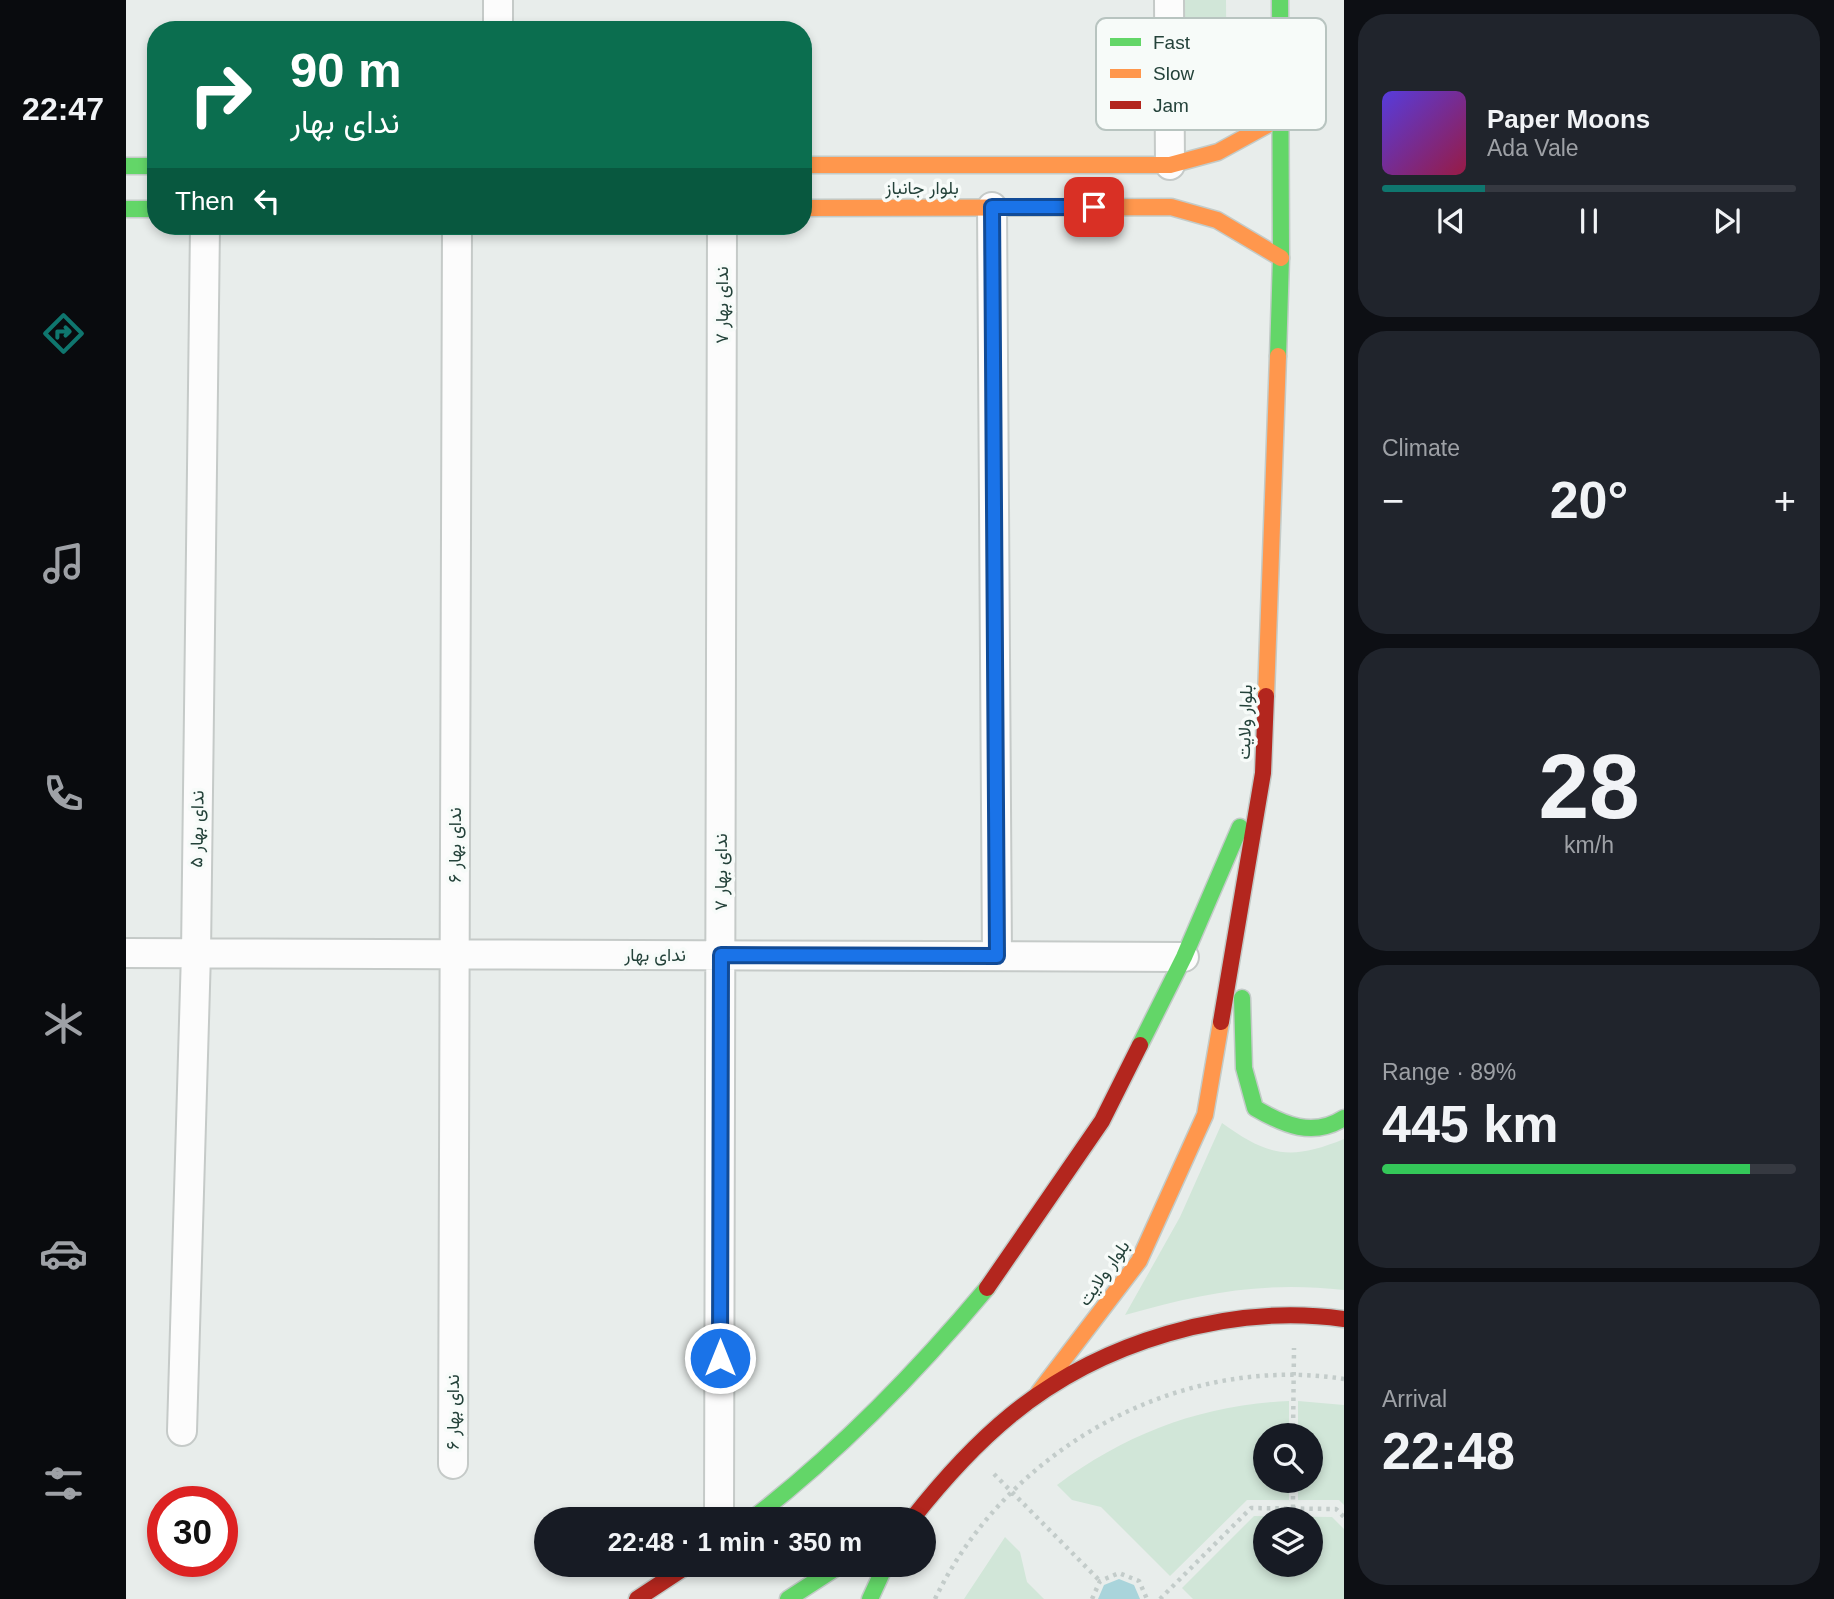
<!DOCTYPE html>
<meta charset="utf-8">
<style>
:root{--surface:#171b24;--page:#20242c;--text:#f1f3f6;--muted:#9ea1a6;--line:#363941;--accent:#0f766e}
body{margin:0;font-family:Helvetica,Vazirmatn,sans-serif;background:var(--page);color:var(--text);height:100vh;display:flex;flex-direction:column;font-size:26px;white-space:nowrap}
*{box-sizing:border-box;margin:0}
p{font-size:23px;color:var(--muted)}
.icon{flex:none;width:38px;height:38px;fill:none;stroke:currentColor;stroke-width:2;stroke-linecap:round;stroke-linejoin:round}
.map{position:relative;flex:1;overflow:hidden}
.panel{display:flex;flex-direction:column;gap:14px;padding:14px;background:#0d0f14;width:490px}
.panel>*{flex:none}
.top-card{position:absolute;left:21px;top:21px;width:665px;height:214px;border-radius:28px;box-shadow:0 4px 10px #0003;background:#0b6e4f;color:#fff;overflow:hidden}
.tools{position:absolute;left:1127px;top:1423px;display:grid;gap:14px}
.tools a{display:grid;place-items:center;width:70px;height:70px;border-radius:50%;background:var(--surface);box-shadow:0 4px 10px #0003;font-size:35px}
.speed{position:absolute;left:21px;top:1486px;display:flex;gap:14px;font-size:35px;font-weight:700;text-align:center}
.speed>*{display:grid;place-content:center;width:91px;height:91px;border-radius:50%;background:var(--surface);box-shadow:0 4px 10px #0003;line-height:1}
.speed .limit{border:10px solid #d22;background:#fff;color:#111}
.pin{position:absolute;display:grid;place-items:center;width:60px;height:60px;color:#fff;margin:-30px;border-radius:14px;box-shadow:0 4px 10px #0006}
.me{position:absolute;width:77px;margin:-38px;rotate:0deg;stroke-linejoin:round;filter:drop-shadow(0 0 5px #0008)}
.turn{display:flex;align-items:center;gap:24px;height:147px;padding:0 28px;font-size:32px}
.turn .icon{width:91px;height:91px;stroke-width:2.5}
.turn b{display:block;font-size:49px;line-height:60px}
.then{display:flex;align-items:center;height:66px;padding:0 28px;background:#0003;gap:14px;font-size:26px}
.big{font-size:52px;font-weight:700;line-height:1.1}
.panel .card{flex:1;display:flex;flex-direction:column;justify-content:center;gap:10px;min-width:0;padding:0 24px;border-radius:28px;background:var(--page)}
.panel .dial{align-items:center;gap:0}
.dial b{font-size:91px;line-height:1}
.song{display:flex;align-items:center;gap:21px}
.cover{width:84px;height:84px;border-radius:10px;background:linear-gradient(135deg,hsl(250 70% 55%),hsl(340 70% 35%))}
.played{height:7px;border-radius:4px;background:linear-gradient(90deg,var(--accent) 25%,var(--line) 25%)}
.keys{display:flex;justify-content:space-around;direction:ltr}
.heat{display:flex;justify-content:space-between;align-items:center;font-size:38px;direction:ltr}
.charge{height:10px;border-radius:5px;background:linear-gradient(90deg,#34c759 89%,var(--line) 0)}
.trip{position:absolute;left:408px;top:1507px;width:402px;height:70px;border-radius:35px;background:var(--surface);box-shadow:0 4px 10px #0003;font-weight:700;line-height:70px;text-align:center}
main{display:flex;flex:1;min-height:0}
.tab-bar{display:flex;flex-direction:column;width:126px;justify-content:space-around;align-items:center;background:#090b0e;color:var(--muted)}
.tab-bar .icon{width:49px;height:49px}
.tab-bar .current{color:var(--accent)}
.tab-bar b{font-size:32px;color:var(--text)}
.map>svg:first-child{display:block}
.green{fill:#d1e6d8;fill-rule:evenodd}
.water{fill:#a9d4db}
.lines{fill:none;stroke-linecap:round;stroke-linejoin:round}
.street-casing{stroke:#c5cac8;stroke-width:32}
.fast-casing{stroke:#c3cbc8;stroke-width:19}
.slow-casing{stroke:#c3cbc8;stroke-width:19}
.jam-casing{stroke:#c3cbc8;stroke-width:19}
.path{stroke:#c3ccca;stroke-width:4.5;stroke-dasharray:3.5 5;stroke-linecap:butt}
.street{stroke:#fcfcfc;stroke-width:28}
.fast{stroke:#63d668;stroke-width:16}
.slow{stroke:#ff974d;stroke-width:16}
.jam{stroke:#b3261e;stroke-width:16}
.route-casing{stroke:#114b97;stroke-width:18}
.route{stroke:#1a73e8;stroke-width:12}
.labels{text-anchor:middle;stroke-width:7;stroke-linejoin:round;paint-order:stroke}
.street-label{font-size:18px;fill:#24423a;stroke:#f7fbf9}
.key{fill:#f7fbf9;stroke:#b8c4c0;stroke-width:2}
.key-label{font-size:19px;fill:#24423a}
</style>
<main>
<nav class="tab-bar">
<b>22:47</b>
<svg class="icon current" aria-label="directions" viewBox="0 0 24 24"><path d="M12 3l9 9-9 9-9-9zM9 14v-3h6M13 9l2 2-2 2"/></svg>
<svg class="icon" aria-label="music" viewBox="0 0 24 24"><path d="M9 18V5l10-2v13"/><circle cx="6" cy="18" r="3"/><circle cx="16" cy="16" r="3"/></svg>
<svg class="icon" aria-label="phone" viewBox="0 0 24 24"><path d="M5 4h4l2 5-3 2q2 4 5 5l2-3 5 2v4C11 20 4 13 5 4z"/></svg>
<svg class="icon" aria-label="climate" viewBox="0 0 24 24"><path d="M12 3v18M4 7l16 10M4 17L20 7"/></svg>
<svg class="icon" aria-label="car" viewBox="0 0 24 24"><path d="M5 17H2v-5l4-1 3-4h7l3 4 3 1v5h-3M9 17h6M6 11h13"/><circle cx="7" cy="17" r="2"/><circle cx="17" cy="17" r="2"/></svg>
<svg class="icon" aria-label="filters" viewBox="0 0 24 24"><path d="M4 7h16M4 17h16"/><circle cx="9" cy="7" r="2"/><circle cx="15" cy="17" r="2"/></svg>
</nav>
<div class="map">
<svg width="1218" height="1599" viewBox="0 0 1218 1599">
<rect width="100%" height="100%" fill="#e8edeb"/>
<!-- green -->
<path class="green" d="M1051 0H1100L1101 130 1051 126Z
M1096 1123C1142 1156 1164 1161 1218 1139V1290C1137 1281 1076 1293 999 1315L1054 1217Z
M1163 1401V1435H1139V1480L1163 1481V1500H1121L1044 1576 975 1507 946 1500 931 1485C1001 1433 1076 1405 1163 1401Z
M1172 1401 1218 1405V1505L1213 1500H1172V1481L1185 1480V1435H1172Z
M1128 1516 1206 1517 1218 1529V1599H1067L1056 1588ZM1185 1519V1564H1139V1519Z
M879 1537 894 1552 901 1582 918 1599H838Z"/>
<!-- water -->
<path class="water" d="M993 1579 1008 1585 1014 1599H972L978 1585Z"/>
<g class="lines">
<defs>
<path id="street" d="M372 0V30
M1043 0 1044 165
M866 207 871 956
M0 953 1058 957
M56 1431 70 953 79 226
M327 1464 331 226
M593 1519 596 226"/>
<path id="fast" d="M0 166H30
M0 209H30
M1152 356 1155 258 1154 0
M1116 998 1118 1068 1129 1108C1158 1125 1187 1138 1218 1118
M1014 1045 1058 957 1114 827
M626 1519C714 1451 790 1373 861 1288
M662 1599 716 1564
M744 1599 760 1564"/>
<path id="slow" d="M677 165H1044L1092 152 1154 118
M677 208 1045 207 1091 220 1155 258
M1140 696 1152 356
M913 1392 1013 1261 1079 1115 1095 1022"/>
<path id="jam" d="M1095 1022 1137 773 1140 696
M861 1288 976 1121 1014 1045
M786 1519C816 1481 847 1446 885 1415 974 1342 1103 1303 1218 1319
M511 1599 564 1564"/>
</defs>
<!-- street casing -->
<use href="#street" class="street-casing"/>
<!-- fast casing -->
<use href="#fast" class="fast-casing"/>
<!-- slow casing -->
<use href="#slow" class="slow-casing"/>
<!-- jam casing -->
<use href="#jam" class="jam-casing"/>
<!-- path -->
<path class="path" d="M1167 1435 1168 1348
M868 1474 974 1581
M1167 1508V1480
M809 1599C881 1449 1053 1353 1218 1379
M966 1599 974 1581 993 1573 1013 1581 1021 1599
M1034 1599 1125 1508 1210 1509 1218 1517"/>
<!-- street -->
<use href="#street" class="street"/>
<!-- fast -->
<use href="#fast" class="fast"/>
<!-- slow -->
<use href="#slow" class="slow"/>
<!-- jam -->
<use href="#jam" class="jam"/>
</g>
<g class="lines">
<defs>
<path id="route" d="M594 1358 595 955 871 956 866 207H968"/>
</defs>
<!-- route casing -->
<use href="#route" class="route-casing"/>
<!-- route -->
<use href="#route" class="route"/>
</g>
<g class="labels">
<!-- street labels -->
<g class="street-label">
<text x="796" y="194">بلوار جانباز</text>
<text transform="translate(596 305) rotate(-90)" y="6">ندای بهار ۷</text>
<text transform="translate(1119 722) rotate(-88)" y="6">بلوار ولایت</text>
<text transform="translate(71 829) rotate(-89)" y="6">ندای بهار ۵</text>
<text transform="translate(329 845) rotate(-90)" y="6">ندای بهار ۶</text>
<text transform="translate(595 872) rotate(-90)" y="6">ندای بهار ۷</text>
<text x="529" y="961">ندای بهار</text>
<text transform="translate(978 1273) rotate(-55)" y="6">بلوار ولایت</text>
<text transform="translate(327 1412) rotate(-90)" y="6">ندای بهار ۶</text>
</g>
</g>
<!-- legend -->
<rect x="970" y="18" width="230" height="112" rx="10" class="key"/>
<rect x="984" y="38" width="31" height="8" fill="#63d668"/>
<rect x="984" y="69" width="31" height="9" fill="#ff974d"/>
<rect x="984" y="101" width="31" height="8" fill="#b3261e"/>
<g class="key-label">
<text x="1027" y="49">Fast</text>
<text x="1027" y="80">Slow</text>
<text x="1027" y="112">Jam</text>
</g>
</svg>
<div class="tools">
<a><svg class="icon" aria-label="search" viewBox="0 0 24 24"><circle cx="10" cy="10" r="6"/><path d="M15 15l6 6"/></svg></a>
<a><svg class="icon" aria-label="layers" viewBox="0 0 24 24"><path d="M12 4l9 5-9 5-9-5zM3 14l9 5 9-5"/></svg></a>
</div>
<div class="speed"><div class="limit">30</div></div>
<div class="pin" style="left:968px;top:207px;background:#d93025"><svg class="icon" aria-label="arrive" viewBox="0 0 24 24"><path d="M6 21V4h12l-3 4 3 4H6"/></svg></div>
<svg class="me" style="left:594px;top:1358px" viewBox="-20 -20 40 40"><circle r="17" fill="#1a73e8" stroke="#fff" stroke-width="3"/><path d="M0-11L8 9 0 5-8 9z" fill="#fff"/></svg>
<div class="trip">22:48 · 1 min · 350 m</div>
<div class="top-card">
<div class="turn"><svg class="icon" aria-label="right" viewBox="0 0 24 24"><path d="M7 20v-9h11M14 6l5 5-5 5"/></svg><div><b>90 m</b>ندای بهار</div></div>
<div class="then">Then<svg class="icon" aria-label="left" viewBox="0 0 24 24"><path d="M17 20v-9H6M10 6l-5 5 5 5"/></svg></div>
</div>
</div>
<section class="panel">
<div class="card">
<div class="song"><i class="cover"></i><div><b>Paper Moons</b><p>Ada Vale</p></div></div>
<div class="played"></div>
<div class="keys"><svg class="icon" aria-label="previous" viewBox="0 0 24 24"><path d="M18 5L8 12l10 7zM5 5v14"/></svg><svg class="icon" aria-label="pause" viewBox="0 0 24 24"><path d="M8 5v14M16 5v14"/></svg><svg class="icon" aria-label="next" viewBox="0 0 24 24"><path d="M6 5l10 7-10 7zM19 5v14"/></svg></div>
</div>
<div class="card"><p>Climate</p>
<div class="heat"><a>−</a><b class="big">20°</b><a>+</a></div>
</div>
<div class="card dial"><b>28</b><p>km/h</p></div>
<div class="card"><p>Range · 89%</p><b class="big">445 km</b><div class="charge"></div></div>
<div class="card"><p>Arrival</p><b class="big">22:48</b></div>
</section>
</main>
